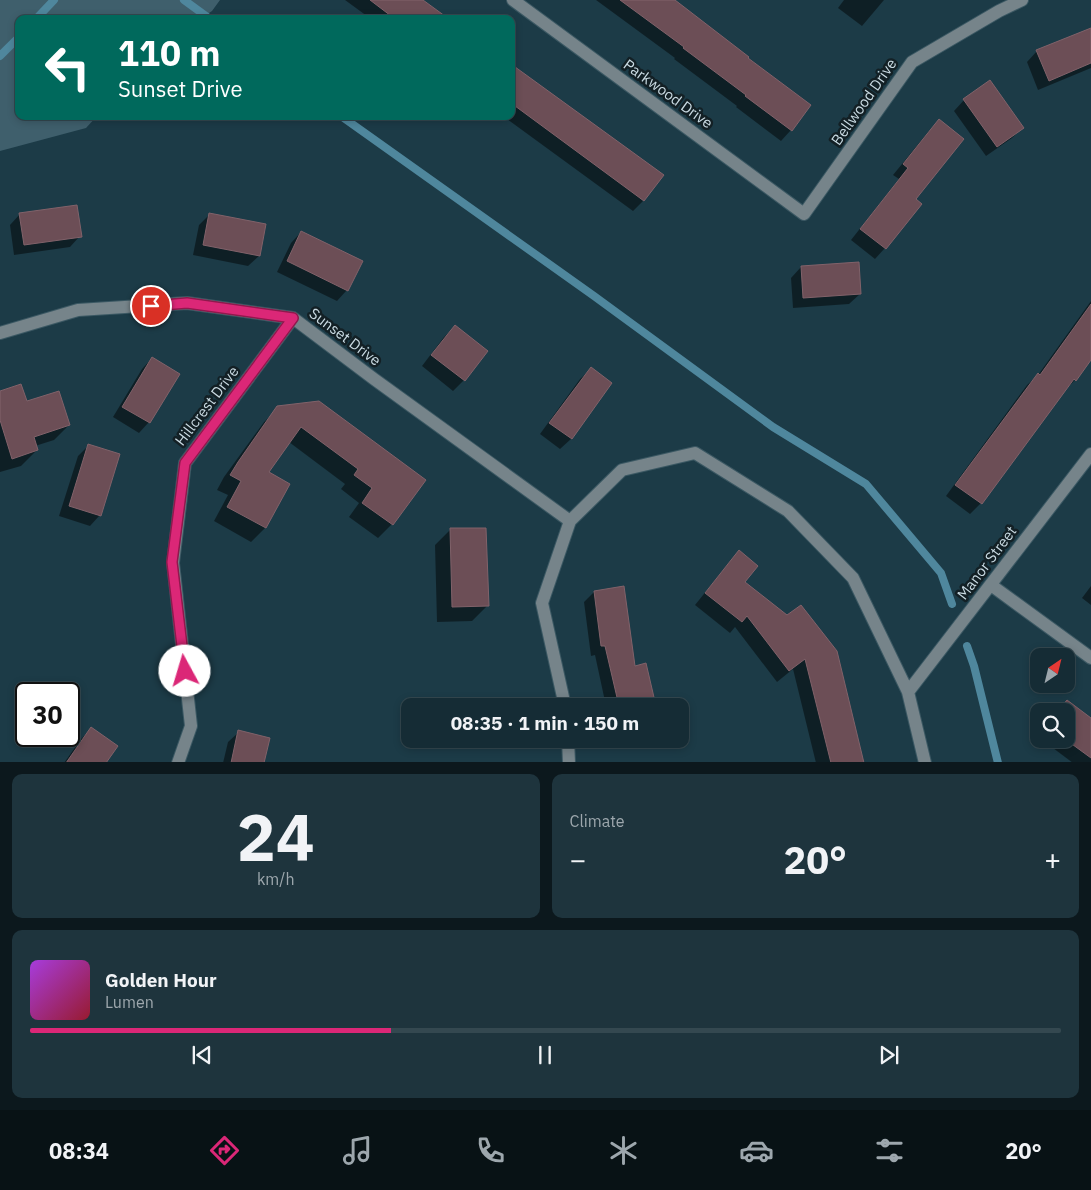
<!DOCTYPE html>
<meta charset="utf-8">
<style>
:root{--surface:#152c35;--page:#1e343d;--text:#f1f3f6;--muted:#9da7ad;--line:#344850;--accent:#db2777}
body{margin:0;font-family:"IBM Plex Sans",sans-serif;background:var(--page);color:var(--text);height:100vh;display:flex;flex-direction:column;font-size:19px;white-space:nowrap}
*{box-sizing:border-box;margin:0}
p{font-size:16px;color:var(--muted)}
.icon{flex:none;width:28px;height:28px;fill:none;stroke:currentColor;stroke-width:2;stroke-linecap:round;stroke-linejoin:round}
.map{position:relative;height:762px;overflow:hidden}
.side{display:flex;flex-direction:column;gap:12px;padding:12px;background:#0c181d;flex:1}
.side>*{flex:none}
.banner{position:absolute;left:15px;top:15px;width:500px;height:105px;border-radius:10px;box-shadow:0 2px 8px #0003,0 0 0 1px var(--line);background:#00695c;color:#fff;overflow:hidden}
.needle{width:32px;rotate:35deg}
.tools{position:absolute;left:1030px;top:648px;display:grid;gap:10px}
.tools a{display:grid;place-items:center;width:45px;height:45px;border-radius:10px;background:var(--surface);box-shadow:0 2px 8px #0003,0 0 0 1px var(--line);font-size:25px}
.speed{position:absolute;left:15px;top:682px;display:flex;gap:10px;font-size:25px;font-weight:700;text-align:center}
.speed>*{display:grid;place-content:center;width:65px;height:65px;border-radius:50%;background:var(--surface);box-shadow:0 2px 8px #0003,0 0 0 1px var(--line);line-height:1}
.speed .limit{border:2px solid #111;border-radius:8px;background:#fff;color:#111}
.pin{position:absolute;display:grid;place-items:center;width:42px;height:42px;color:#fff;margin:-21px;border:2px solid #fff;border-radius:50%;box-shadow:0 1px 5px #0007}
.me{position:absolute;width:55px;margin:-28px;rotate:354deg;stroke-linejoin:round;filter:drop-shadow(0 0 4px #0008)}
.turn{display:flex;align-items:center;gap:18px;height:105px;padding:0 20px;font-size:22px}
.turn .icon{width:65px;height:65px;stroke-width:2.5}
.turn b{display:block;font-size:35px;line-height:42px}
.big{font-size:38px;font-weight:800;line-height:1.1}
.side .widget{flex:1;display:flex;flex-direction:column;justify-content:center;gap:8px;min-width:0;padding:0 18px;border-radius:10px;background:var(--page)}
.side .dial{align-items:center;gap:0}
.dial b{font-size:65px;line-height:1}
.song{display:flex;align-items:center;gap:15px}
.cover{width:60px;height:60px;border-radius:8px;background:linear-gradient(135deg,hsl(280 70% 55%),hsl(350 70% 35%))}
.played{height:5px;border-radius:2px;background:linear-gradient(90deg,var(--accent) 35%,var(--line) 35%)}
.keys{display:flex;justify-content:space-around;direction:ltr}
.heat{display:flex;justify-content:space-between;align-items:center;font-size:28px;direction:ltr}
.side .tiles{flex:1;display:grid;gap:12px;grid-template-columns:1fr 1fr}
.widget:last-child{grid-column:span 2}
.trip{position:absolute;left:401px;top:698px;width:288px;height:50px;border-radius:10px;background:var(--surface);box-shadow:0 2px 8px #0003,0 0 0 1px var(--line);font-weight:800;line-height:50px;text-align:center}
.menu{display:flex;height:80px;justify-content:space-around;align-items:center;background:#081215;color:var(--muted)}
.menu .icon{width:35px;height:35px}
.menu .current{color:var(--accent)}
.menu b{font-size:22px;color:var(--text)}
.map>svg:first-child{display:block}
.green{fill:#3f5f6c}
.shadow{fill:#0007}
.lines{fill:none;stroke-linecap:round;stroke-linejoin:round}
.stream{stroke:#4f879d;stroke-width:8}
.building{fill:#6c4e56;stroke:#81626a}
.minor-casing{stroke:#3b5863;stroke-width:14}
.minor{stroke:#76848a;stroke-width:12}
.route-casing{stroke:#8e194d;stroke-width:12}
.route{stroke:#db2777;stroke-width:9}
.labels{text-anchor:middle;stroke-width:5;stroke-linejoin:round;paint-order:stroke}
.street-label{font-size:15px;fill:#c9dae2;stroke:#132025}
</style>
<div class="map">
<svg width="1091" height="763" viewBox="0 0 1091 763">
<rect width="100%" height="100%" fill="#1c3b47"/>
<!-- green -->
<path class="green" d="M0 0H220L212 11 200 19H19V116H97L86 128 0 151Z"/>
<!-- shadow -->
<path class="shadow" d="M345 0H423L448 19H371Z
M596 0H673L746 59 809 105 791 130 781 141 736 107 737 106 674 59 675 58Z
M844 0H884L862 26 838 8Z
M1091 34V68L1038 90 1027 62 1037 51Z
M511 65 643 201 633 211 503 116H511Z
M964 100 1022 128 1012 138 986 156 954 111Z
M939 120 914 199 920 204 885 248 875 259 851 240 899 179 893 175 929 131Z
M20 214 80 236 70 247 14 255 10 225Z
M209 215 259 256 248 266 193 255 199 225Z
M301 232 347 290 337 301 277 272 291 243Z
M801 267 860 294 849 304 793 308 791 278Z
M1091 301V357L1075 380 1064 391 981 503 970 514 946 496 1027 385 1038 375Z
M455 327 486 351 464 380 453 391 422 366 444 337Z
M152 358 149 422 139 433 113 417 142 369Z
M591 369 611 383 571 439 560 449 540 434 580 379Z
M0 392 26 403 69 425 54 440 35 446 37 450 21 466 0 472Z
M278 408 424 480 392 524 378 538 349 517 359 503 341 489 345 484 289 442 267 473 288 484 265 528 251 542 214 521 228 495 217 490 224 477 264 422Z
M88 446 100 515 90 526 59 516 78 456Z
M485 529 487 606 472 621 437 622 435 545 450 530Z
M739 552 744 583 787 617 863 763H816L793 669 777 682 735 627 730 633 695 605 728 564Z
M1091 586V605L1082 598Z
M594 592 634 667 645 665 655 706H606L595 655 591 656 584 602Z
M1067 701 1091 719V763H1073L1041 739H1066V711H1057Z
M91 729 104 763H64L81 739Z
M239 732 263 763H223L228 742Z
M614 739H630L614 742Z"/>
<g class="lines">
<!-- stream -->
<path class="stream" d="M184 0 210 19
M36 19 54 0
M0 56 19 37
M341 116 594 296 773 427 866 484 941 573 952 604
M967 646 974 666 998 763"/>
</g>
<!-- building -->
<path class="building" d="M370 0H423L449 19H395Z
M620 0H675L749 57 748 58 811 105 792 131 745 96 746 95 683 48 684 47Z
M1091 28V63L1049 81 1036 50Z
M511 64 664 175 644 201 511 103Z
M990 80 1024 128 997 147 963 99Z
M939 119 964 139 916 199 922 204 886 249 860 229 908 168 903 164Z
M77 205 82 237 24 245 19 213Z
M209 213 266 224 260 256 203 245Z
M301 231 363 261 348 291 287 261Z
M859 262 861 294 803 298 801 266Z
M1091 304V360L1076 381 1074 379 982 504 955 485 1038 373 1040 375Z
M455 325 488 351 465 381 431 355Z
M152 357 180 374 150 423 122 407Z
M591 367 612 383 572 439 549 423Z
M21 384 27 401 59 391 70 425 34 437 38 450 12 459 0 420V391Z
M319 401 426 480 393 525 362 503 372 488 354 475 358 469 301 427 269 472 290 484 266 528 227 507 241 481 230 475 238 462 277 406Z
M88 444 120 454 101 516 69 506Z
M450 528H486L489 606 452 607Z
M739 550 758 566 745 582 787 615 801 605 837 651 864 763H831L805 659 789 671 747 616 742 622 705 593Z
M624 586 635 666 646 663 656 706H619L605 646H601L594 591Z
M1067 700 1091 718V758L1065 739 1066 711H1058Z
M91 727 118 746 106 763H66Z
M238 730 270 738 264 763H231Z"/>
<g class="lines">
<defs>
<path id="minor" d="M513 0 804 214 912 62 999 11 1022 0
M0 333 78 310 187 303 293 318 374 379 570 521
M991 585 1091 658
M908 692 1091 454
M565 706 542 603 570 521 622 470 695 453 788 511 853 578 908 692 925 763
M568 739 569 763
M178 763 191 726 173 563 185 463 293 318"/>
</defs>
<!-- minor casing -->
<use href="#minor" class="minor-casing"/>
<!-- minor -->
<use href="#minor" class="minor"/>
</g>
<g class="lines">
<defs>
<path id="route" d="M151 306 187 303 293 318 185 463 172 562 185 671"/>
</defs>
<!-- route casing -->
<use href="#route" class="route-casing"/>
<!-- route -->
<use href="#route" class="route"/>
</g>
<g class="labels">
<!-- street labels -->
<g class="street-label">
<text transform="translate(668 94) rotate(36)" y="5">Parkwood Drive</text>
<text transform="translate(864 102) rotate(-55)" y="5">Bellwood Drive</text>
<text transform="translate(345 337) rotate(37)" y="5">Sunset Drive</text>
<text transform="translate(207 406) rotate(-53)" y="5">Hillcrest Drive</text>
<text transform="translate(987 563) rotate(-53)" y="5">Manor Street</text>
</g>
</g>
</svg>
<div class="tools">
<a><svg class="needle" viewBox="-14 -14 28 28"><path d="M0-13l5 13h-10z" fill="#e53935"/><path d="M0 13l5-13h-10z" fill="#9da7ad"/></svg></a>
<a><svg class="icon" aria-label="search" viewBox="0 0 24 24"><circle cx="10" cy="10" r="6"/><path d="M15 15l6 6"/></svg></a>
</div>
<div class="speed"><div class="limit">30</div></div>
<div class="pin" style="left:151px;top:306px;background:#d93025"><svg class="icon" aria-label="arrive" viewBox="0 0 24 24"><path d="M6 21V4h12l-3 4 3 4H6"/></svg></div>
<svg class="me" style="left:185px;top:671px" viewBox="-20 -20 40 40"><circle r="19" fill="#fff"/><path d="M0-13L10 11 0 6-10 11z" fill="#db2777"/></svg>
<div class="trip">08:35 · 1 min · 150 m</div>
<div class="banner">
<div class="turn"><svg class="icon" aria-label="left" viewBox="0 0 24 24"><path d="M17 20v-9H6M10 6l-5 5 5 5"/></svg><div><b>110 m</b>Sunset Drive</div></div>
</div>
</div>
<section class="side">
<div class="tiles">
<div class="widget dial"><b>24</b><p>km/h</p></div>
<div class="widget"><p>Climate</p>
<div class="heat"><a>−</a><b class="big">20°</b><a>+</a></div>
</div>
<div class="widget">
<div class="song"><i class="cover"></i><div><b>Golden Hour</b><p>Lumen</p></div></div>
<div class="played"></div>
<div class="keys"><svg class="icon" aria-label="previous" viewBox="0 0 24 24"><path d="M18 5L8 12l10 7zM5 5v14"/></svg><svg class="icon" aria-label="pause" viewBox="0 0 24 24"><path d="M8 5v14M16 5v14"/></svg><svg class="icon" aria-label="next" viewBox="0 0 24 24"><path d="M6 5l10 7-10 7zM19 5v14"/></svg></div>
</div>
</div>
</section>
<nav class="menu">
<b>08:34</b>
<svg class="icon current" aria-label="directions" viewBox="0 0 24 24"><path d="M12 3l9 9-9 9-9-9zM9 14v-3h6M13 9l2 2-2 2"/></svg>
<svg class="icon" aria-label="music" viewBox="0 0 24 24"><path d="M9 18V5l10-2v13"/><circle cx="6" cy="18" r="3"/><circle cx="16" cy="16" r="3"/></svg>
<svg class="icon" aria-label="phone" viewBox="0 0 24 24"><path d="M5 4h4l2 5-3 2q2 4 5 5l2-3 5 2v4C11 20 4 13 5 4z"/></svg>
<svg class="icon" aria-label="climate" viewBox="0 0 24 24"><path d="M12 3v18M4 7l16 10M4 17L20 7"/></svg>
<svg class="icon" aria-label="car" viewBox="0 0 24 24"><path d="M5 17H2v-5l4-1 3-4h7l3 4 3 1v5h-3M9 17h6M6 11h13"/><circle cx="7" cy="17" r="2"/><circle cx="17" cy="17" r="2"/></svg>
<svg class="icon" aria-label="filters" viewBox="0 0 24 24"><path d="M4 7h16M4 17h16"/><circle cx="9" cy="7" r="2"/><circle cx="15" cy="17" r="2"/></svg>
<b>20°</b>
</nav>
